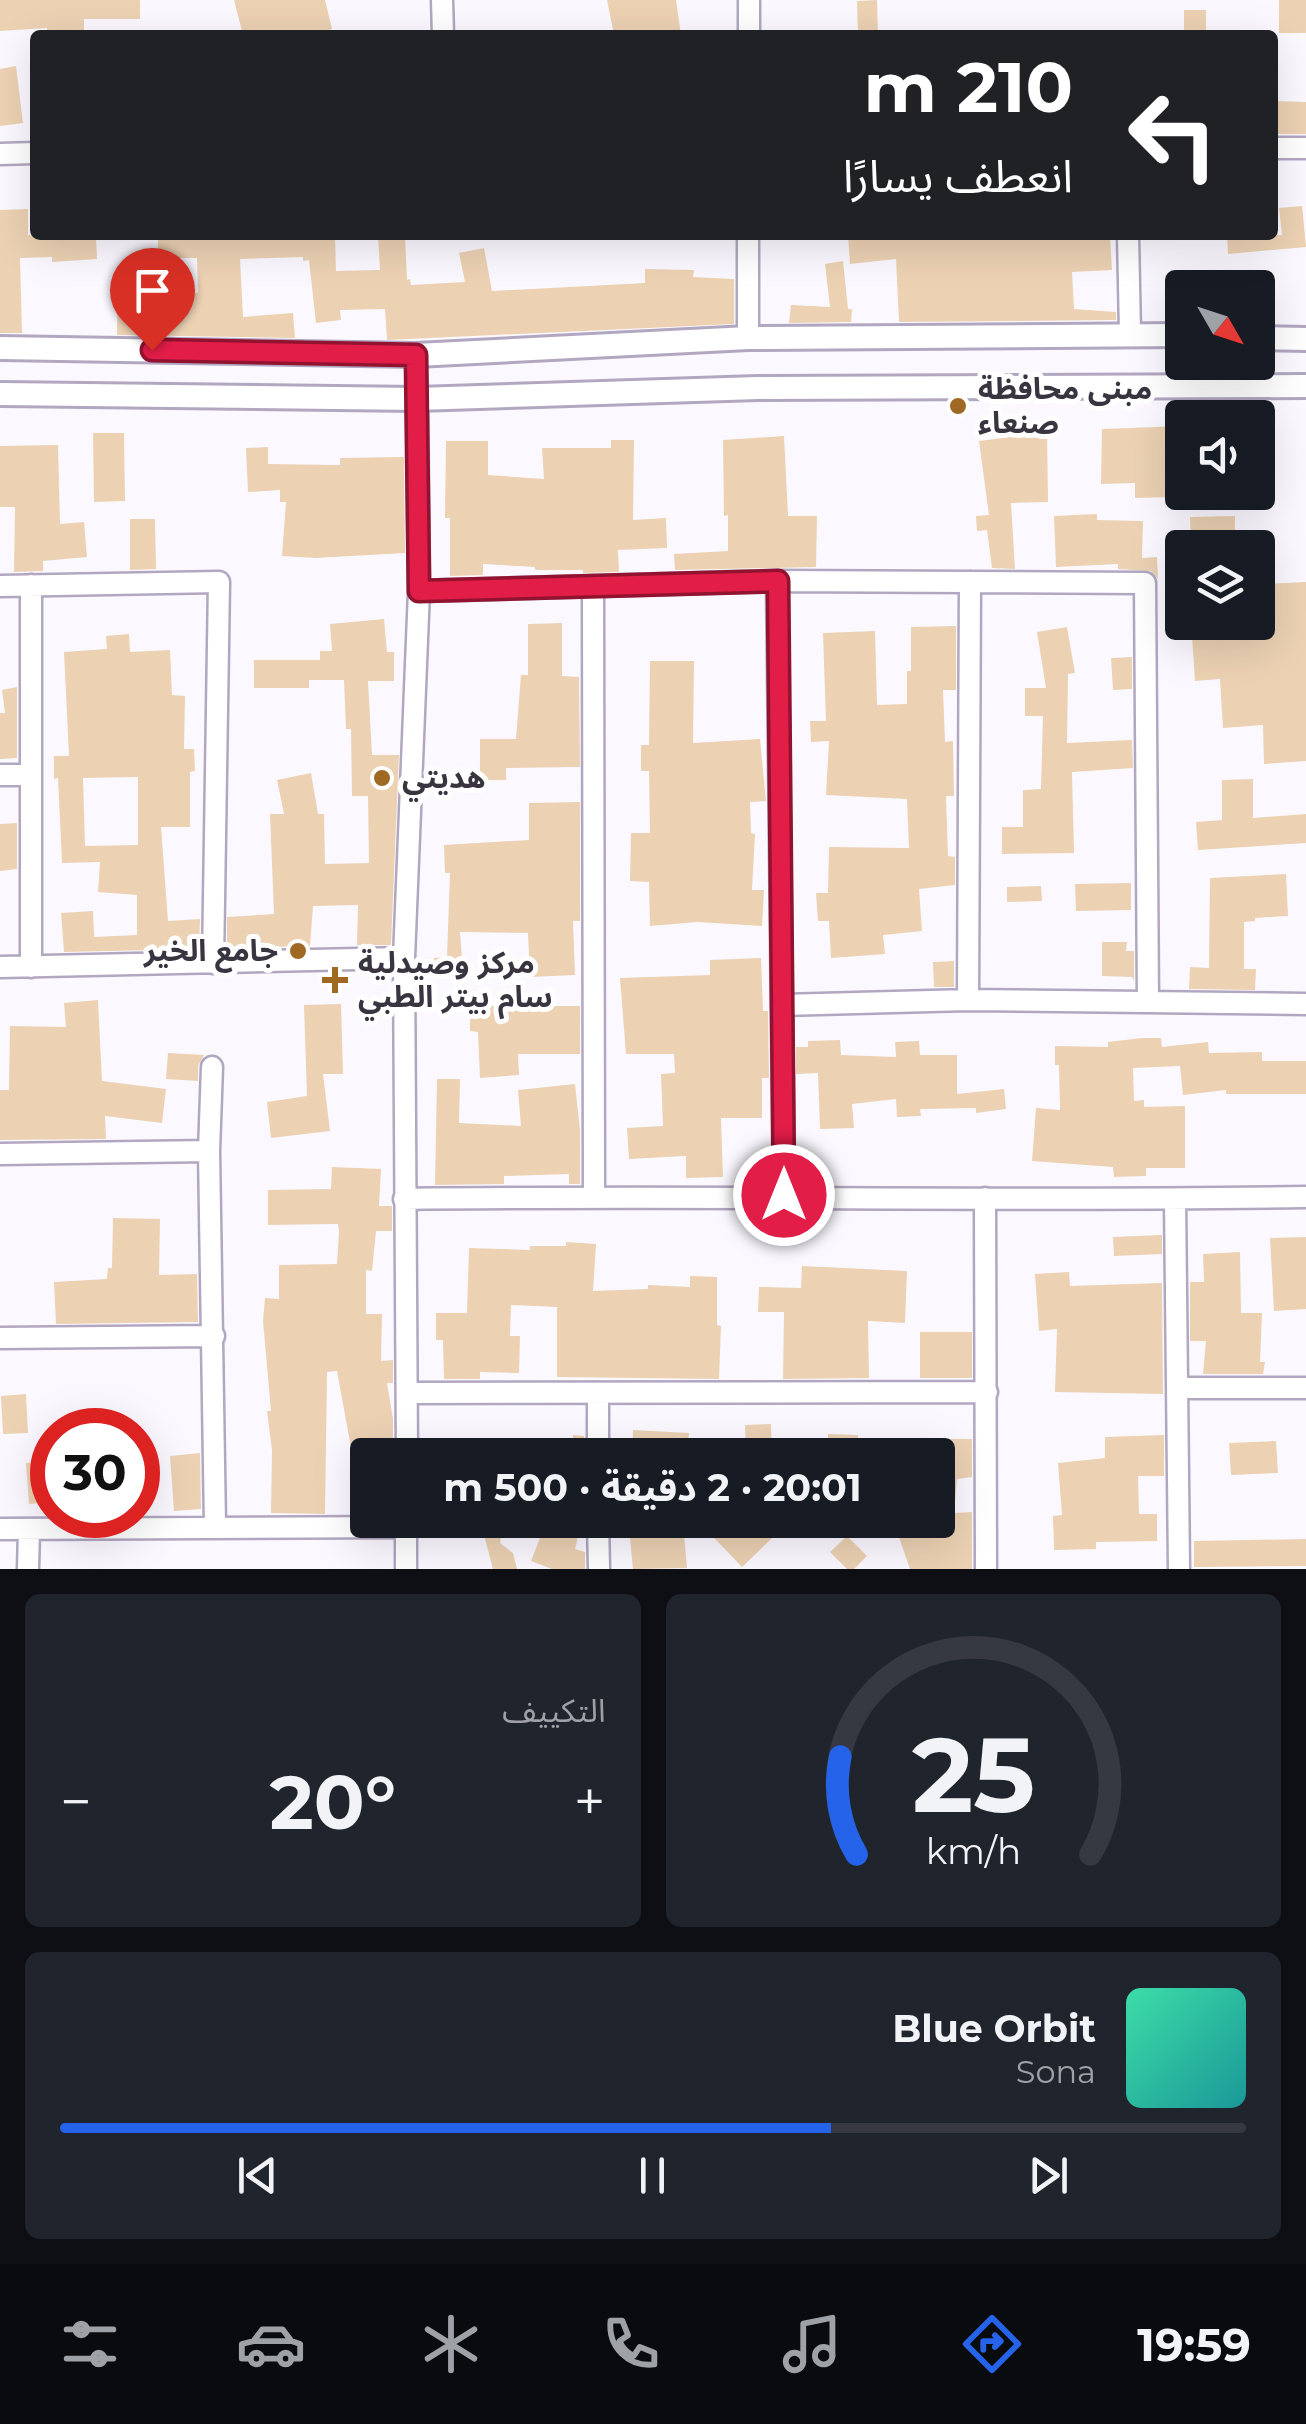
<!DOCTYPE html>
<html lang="ar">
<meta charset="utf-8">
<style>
:root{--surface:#171b24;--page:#20242c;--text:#f1f3f6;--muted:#9ea1a6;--line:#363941;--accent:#2563eb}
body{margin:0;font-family:Montserrat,"Noto Sans Arabic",sans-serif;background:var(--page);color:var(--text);direction:rtl;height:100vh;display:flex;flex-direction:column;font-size:38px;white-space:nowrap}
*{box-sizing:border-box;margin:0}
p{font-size:32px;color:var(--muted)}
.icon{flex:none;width:55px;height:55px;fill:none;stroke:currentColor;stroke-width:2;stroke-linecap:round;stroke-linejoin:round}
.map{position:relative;height:1569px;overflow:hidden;direction:ltr}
.side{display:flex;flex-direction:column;gap:25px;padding:25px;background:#0d0f14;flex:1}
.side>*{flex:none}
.guide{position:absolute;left:30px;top:30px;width:1248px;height:210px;border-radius:10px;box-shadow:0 10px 40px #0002;direction:rtl;background:#202124;color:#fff;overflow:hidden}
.needle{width:65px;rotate:129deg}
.controls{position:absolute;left:1165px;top:270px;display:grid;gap:20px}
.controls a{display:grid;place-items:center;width:110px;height:110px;border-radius:10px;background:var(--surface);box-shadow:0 10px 40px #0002;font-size:50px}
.speed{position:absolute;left:30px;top:1408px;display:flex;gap:20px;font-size:50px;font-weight:700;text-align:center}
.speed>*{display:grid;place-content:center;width:130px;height:130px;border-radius:50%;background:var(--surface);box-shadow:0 10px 40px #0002;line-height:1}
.speed .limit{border:15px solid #d22;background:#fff;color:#111}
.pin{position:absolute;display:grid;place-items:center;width:85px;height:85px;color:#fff;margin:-102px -42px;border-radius:50% 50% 50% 0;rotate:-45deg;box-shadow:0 0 10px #0007}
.pin .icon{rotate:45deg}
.me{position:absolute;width:110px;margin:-55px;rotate:0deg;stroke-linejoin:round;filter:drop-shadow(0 0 8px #0008)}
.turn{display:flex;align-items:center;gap:35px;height:210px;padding:0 40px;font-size:45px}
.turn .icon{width:130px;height:130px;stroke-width:2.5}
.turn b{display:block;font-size:70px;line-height:85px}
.big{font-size:75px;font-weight:700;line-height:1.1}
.side .widget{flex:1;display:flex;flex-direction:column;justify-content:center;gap:15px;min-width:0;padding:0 35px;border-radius:15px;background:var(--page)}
.side .dial{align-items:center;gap:0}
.dial svg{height:260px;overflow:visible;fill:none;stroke:var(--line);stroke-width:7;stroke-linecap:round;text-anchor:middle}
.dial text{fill:var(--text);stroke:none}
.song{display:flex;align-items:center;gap:30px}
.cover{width:120px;height:120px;border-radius:15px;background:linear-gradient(135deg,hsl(160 70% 55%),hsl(180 70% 35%))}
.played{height:10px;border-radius:5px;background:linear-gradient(90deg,var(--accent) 65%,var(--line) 65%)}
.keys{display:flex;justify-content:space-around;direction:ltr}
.heat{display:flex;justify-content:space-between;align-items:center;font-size:55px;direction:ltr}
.side .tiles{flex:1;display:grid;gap:25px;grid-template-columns:1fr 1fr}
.widget:last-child{grid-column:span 2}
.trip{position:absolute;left:350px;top:1438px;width:605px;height:100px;border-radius:10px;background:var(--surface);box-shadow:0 10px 40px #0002;font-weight:700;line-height:100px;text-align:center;direction:rtl}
.dock{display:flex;height:160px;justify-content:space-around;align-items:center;background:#090b0e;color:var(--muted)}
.dock .icon{width:70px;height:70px}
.dock .active{color:var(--accent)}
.dock b{font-size:45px;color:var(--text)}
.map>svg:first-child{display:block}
.building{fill:#ecd1b3;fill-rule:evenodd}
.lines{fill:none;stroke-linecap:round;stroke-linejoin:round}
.minor-casing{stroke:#b1a7c1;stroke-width:25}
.tertiary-casing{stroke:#b1a7c1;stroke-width:28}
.minor{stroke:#fff;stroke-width:20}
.tertiary{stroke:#fff;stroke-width:22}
.route-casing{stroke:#92132f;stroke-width:25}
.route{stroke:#e11d48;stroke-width:18}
.poi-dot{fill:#9f6923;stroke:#fff;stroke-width:4}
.labels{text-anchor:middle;stroke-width:10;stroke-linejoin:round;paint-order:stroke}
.poi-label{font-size:30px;font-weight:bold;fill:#393540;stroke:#fff;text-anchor:start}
</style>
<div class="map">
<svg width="1306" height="1569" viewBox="0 0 1306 1569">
<rect width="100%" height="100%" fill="#fbf9ff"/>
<!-- building -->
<path class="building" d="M0 0H140V19H84V31L47 32V28L0 31Z
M234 0H325L332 29 305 35H243Z
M607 0H676L681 35H614Z
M877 0 878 35H858L857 1Z
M1279 0H1306V33H1279Z
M1184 10H1206V35H1184Z
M16 66 23 123 0 126V69Z
M1276 101 1306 102V134H1276Z
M1302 206 1306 247 1228 254 1227 235H1282L1279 208Z
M28 209V235H96L97 259 52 262V257L20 258 22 333H0V210Z
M158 235H335L336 271 380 270 378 235H405L407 280 410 279 411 285 465 282 459 253 484 248 492 291 645 283V269L694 270 693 277 734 279V324L387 340 385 309 340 310 341 320 316 323 309 260 303 261V257L240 259 243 317 293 313 295 338 117 335 118 280H144V289L198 293 197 258H158Z
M848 235H1110L1112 270 1072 272 1074 309 1116 312V320L899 322 896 259 850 264Z
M843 261 848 309H852L851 322 789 323 791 305 830 307 825 264Z
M1182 426V463H1175V497L1135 498V483L1101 484 1102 429Z
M1047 430 1048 502 1011 503 1015 569 992 568 987 530 977 531 976 516 989 515 979 441 1026 435V431Z
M93 433H124L125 501 94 502Z
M784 436 788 516H817L816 567 675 570 674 554 728 551V515L724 516 723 440Z
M611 440H634L633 520 666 518 667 548 618 550 619 572 583 573V570H535V567L483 564V575L450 576V518H445L446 441H488V475L544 479 542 448H611Z
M58 445 60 524 84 522 87 557 43 561V571L14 572 15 507H0V446Z
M268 447V464L340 465V458L404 457 405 553 315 558 282 556 286 502H280V490L248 492 246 448Z
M1097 514V520L1143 521 1142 558 1157 557 1158 579 1151 571 1118 569V564L1056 567 1054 516Z
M1235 516V547L1191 548 1190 517Z
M130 519H155L156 569 130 570Z
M1306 582V761L1264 764 1263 725 1223 728 1220 679 1195 681 1192 636 1264 630 1262 584Z
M384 619 387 652H394V681H368L372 755H399L391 945H357L358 905 313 906 310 946 227 948V917L274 914 270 814H284L277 780 311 773 318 814H324L325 864 369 863 368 796H352L351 729H346L344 680H309V688H254V660H320V651H332L330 624Z
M562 623V676L579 677 580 767 506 768V780H480V739H516L521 675H528V624Z
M956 626V690H943L945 742 953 741 954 796H946L948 856 955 857V885L919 889 922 931 883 935 885 954 831 958 829 921H818L816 893H828L829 847 909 848 907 799 826 795 829 741 811 742 810 721H826L823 633 875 631 877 705 907 704V671H911V627Z
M1067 627 1075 673 1068 674 1067 743 1132 740 1133 768 1072 772 1074 853 1002 854V827H1023V790L1041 789 1043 716H1025V688H1046L1037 632Z
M129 634 130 652 170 650 172 695 185 696 184 749H194L195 771 190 772V827H161L168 921 200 919 199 949 64 952 61 913 93 911 94 937 137 935V895L98 892 100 862 62 863 58 778 54 779V756H69L64 652 107 649 106 636ZM138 777V845L85 846 83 778Z
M1132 657V689L1113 690 1111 658Z
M650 661H694L693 743 760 739 766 801 750 802 751 833 755 834 752 890H764L762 926 697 922 650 926 649 882 630 881 631 833H650L649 771H641V745H649Z
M17 687V758L0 759V713H5L2 690Z
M1253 779V818L1306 814V843L1198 850 1196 822 1222 820V780Z
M580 802V921H573L575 975 530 977 528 933 460 932 463 972 435 974 434 958 447 957 450 873H445L444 845 529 840V803Z
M17 823V869L0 871V824Z
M1286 874 1288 916 1255 918V921L1244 922V969H1256L1255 990 1189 989 1190 967 1209 968 1210 878Z
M1131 883V910L1076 911 1075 884Z
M1041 886 1042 901 1007 902V887Z
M1102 942H1127L1126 951H1134V981L1132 977 1102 976Z
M761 958 763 1011H768L769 1078H762V1118H721L723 1177 686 1178V1156L629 1159 627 1128 663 1126 661 1074 675 1073 674 1054H626L620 978 710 975V960Z
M954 961V987H934L933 962Z
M98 1000 102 1081 166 1089 162 1123 105 1116 106 1139 0 1140V1090H9L10 1026 66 1027 64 1003Z
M341 1004 343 1074H323L330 1131 271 1138 267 1102 307 1096 304 1005Z
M470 1006H580V1054H518L519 1075 480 1078 478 1032 470 1031Z
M1142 1038H1161L1162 1047 1208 1042 1209 1053 1262 1052V1061H1306V1094H1226V1090L1183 1095 1180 1066 1133 1068 1134 1101 1144 1100V1107L1185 1106V1168H1146V1176L1114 1177 1113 1167 1032 1161 1036 1108 1060 1110 1059 1065H1055V1046L1108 1047V1042Z
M840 1040 841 1055 896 1057 895 1042 919 1041 920 1055H957V1094L1004 1089 1006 1109 976 1113V1108L920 1109 921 1116 897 1117 896 1099 852 1104 854 1128 820 1129 818 1073 796 1074V1047H808V1041Z
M168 1053 204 1055 198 1066V1081L166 1079Z
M437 1079H460L459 1123 521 1126 518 1090 575 1084 580 1130V1184H569V1174L504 1176V1184L435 1185Z
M332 1167 381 1169 379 1206H392V1231H376L372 1271 366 1270V1314H382L381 1361 393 1360V1383H387L393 1419V1455H368V1462L354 1464 337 1371 327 1372 325 1514 271 1513 272 1450 267 1411H271L263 1321 265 1298 279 1299V1265L337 1264 339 1231 338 1224 268 1225V1190L331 1189Z
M113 1218 160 1219 159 1275 197 1274 198 1322 56 1324 54 1282 107 1279 108 1268H112Z
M1162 1235V1254L1114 1256 1113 1237Z
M1306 1237V1309L1274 1311 1270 1238Z
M566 1242 596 1244 593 1291 648 1289V1285L690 1287V1276L717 1277V1325L721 1326 719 1379 557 1377V1307L511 1305 510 1336H520L519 1373 480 1372V1379H444L443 1340H436V1313H467L469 1248 530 1250V1246H566Z
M1240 1252 1241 1313H1262L1260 1362H1265L1263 1374H1203L1206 1341H1190V1282H1204L1203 1254Z
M802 1266 907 1271 905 1323 868 1321 869 1378 783 1379 784 1312H758L759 1287 801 1288Z
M1069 1272 1070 1286 1162 1283 1163 1394 1055 1392 1057 1329 1039 1331 1035 1274Z
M920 1332H972V1378H920Z
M26 1394 28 1433 3 1434 1 1396Z
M771 1424 772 1455H746L745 1425Z
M633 1430 689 1433 687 1455H632Z
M828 1434 858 1435V1455H828Z
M573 1435 584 1436V1455H525L524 1443 573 1439Z
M1164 1435V1476H1138L1139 1514H1157V1541L1096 1542V1549L1054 1550 1053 1516 1062 1515 1058 1463 1105 1458V1437Z
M518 1438V1455H451V1439Z
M903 1439H972V1477L957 1479 954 1513 972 1512V1569H910L893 1520H938V1455H903Z
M1276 1441 1278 1473 1231 1475 1229 1443Z
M200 1453 201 1509 174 1511 170 1456Z
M50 1461 52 1502 29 1504 26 1463Z
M480 1520H504L500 1543 513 1553 517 1569H493Z
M547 1520H582L575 1549 585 1552V1569H552L531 1561Z
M697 1520H791L742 1567Z
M683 1523 687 1568 633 1569 629 1528Z
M847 1536 867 1556 854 1569H847L830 1552Z
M1306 1539V1566L1194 1567V1541Z"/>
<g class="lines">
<defs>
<path id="minor" d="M442 0 443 35
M749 35V0
M1272 148H1306
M0 154 35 153
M1128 235 1130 333
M748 338V235
M777 581 784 1195
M0 586 219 582 213 963
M593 586 594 1196
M419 591 777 581 1145 583 1148 1000
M0 775H31
M0 967 404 958
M31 967V585
M968 1000 970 582
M782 1005 968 1000 1306 1004
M212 1067 209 1151 215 1526
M0 1154 209 1151
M985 1198 986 1569
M404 1199C704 1195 1005 1202 1306 1197
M1175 1199 1179 1569
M0 1338 214 1336
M1177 1388H1306
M407 1393 987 1392
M598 1393V1455
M407 1455 404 958 419 591 417 399
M406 1520V1569
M598 1520 599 1569
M0 1529 406 1527
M28 1569 29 1530"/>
<path id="tertiary" d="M1258 338 1306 339
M0 348 416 355 748 338 1182 335
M0 394 417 399 758 388 1306 386"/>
</defs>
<!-- minor casing -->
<use href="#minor" class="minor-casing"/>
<!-- tertiary casing -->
<use href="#tertiary" class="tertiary-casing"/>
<!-- minor -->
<use href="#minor" class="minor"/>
<!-- tertiary -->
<use href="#tertiary" class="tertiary"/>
</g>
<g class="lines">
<defs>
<path id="route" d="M152 350 416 355 419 591 778 581 784 1195"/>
</defs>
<!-- route casing -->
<use href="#route" class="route-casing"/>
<!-- route -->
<use href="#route" class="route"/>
</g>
<!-- markers -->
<g class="poi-dot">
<circle cx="958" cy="406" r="10"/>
<circle cx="382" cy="778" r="10"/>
<circle cx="298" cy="951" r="10"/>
<path d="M330 965h10v10h10v10h-10v10h-10v-10h-10v-10h10z"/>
</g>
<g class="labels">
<!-- poi labels -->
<g class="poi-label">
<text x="978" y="399">مبنى محافظة<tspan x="978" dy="34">صنعاء</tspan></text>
<text x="402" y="788">هديتي</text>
<text x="278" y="961" text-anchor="end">جامع الخير</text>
<text x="358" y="973">مركز وصيدلية<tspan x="358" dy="34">سام بيتر الطبي</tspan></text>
</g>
</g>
</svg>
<div class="controls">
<a><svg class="needle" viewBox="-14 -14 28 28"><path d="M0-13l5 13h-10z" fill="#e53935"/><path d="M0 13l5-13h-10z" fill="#9ea1a6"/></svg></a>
<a><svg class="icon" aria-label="sound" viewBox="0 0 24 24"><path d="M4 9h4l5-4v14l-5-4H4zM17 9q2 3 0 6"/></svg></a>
<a><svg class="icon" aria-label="layers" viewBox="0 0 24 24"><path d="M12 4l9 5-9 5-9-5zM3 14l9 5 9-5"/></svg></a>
</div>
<div class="speed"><div class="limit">30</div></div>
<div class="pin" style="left:152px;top:350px;background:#d93025"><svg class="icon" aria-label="arrive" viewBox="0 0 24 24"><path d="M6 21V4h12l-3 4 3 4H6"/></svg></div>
<svg class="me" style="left:784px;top:1195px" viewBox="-20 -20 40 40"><circle r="17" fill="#e11d48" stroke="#fff" stroke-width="3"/><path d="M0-11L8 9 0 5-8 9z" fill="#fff"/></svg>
<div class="trip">20:01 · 2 دقيقة · 500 m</div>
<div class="guide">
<div class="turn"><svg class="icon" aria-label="left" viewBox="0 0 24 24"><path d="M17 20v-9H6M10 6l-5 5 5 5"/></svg><div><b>210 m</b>انعطف يسارًا</div></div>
</div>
</div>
<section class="side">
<div class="tiles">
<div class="widget dial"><svg viewBox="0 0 100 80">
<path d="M14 69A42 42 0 1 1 86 69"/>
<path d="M14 69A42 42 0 0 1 9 39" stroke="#2563eb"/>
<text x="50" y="56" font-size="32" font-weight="700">25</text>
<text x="50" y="72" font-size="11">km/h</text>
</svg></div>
<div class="widget"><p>التكييف</p>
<div class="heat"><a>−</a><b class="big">20°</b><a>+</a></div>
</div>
<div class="widget">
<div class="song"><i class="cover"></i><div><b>Blue Orbit</b><p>Sona</p></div></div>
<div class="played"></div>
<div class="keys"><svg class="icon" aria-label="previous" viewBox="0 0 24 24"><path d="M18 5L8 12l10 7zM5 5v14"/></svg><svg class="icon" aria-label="pause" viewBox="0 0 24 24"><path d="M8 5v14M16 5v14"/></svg><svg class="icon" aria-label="next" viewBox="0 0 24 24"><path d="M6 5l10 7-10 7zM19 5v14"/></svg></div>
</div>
</div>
</section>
<nav class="dock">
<b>19:59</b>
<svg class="icon active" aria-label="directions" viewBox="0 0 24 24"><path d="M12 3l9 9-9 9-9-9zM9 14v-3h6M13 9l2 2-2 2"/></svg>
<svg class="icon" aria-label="music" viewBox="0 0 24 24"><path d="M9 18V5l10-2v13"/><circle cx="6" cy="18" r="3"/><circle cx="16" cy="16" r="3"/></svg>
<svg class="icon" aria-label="phone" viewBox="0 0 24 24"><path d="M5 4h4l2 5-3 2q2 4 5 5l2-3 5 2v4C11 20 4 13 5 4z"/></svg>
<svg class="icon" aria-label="climate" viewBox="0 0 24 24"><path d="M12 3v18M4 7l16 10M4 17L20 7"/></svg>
<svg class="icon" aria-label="car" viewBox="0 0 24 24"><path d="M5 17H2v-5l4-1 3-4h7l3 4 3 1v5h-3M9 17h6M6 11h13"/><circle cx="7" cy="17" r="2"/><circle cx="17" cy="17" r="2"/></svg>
<svg class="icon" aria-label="filters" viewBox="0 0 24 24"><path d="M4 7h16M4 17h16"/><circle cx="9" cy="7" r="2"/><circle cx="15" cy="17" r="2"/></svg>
</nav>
